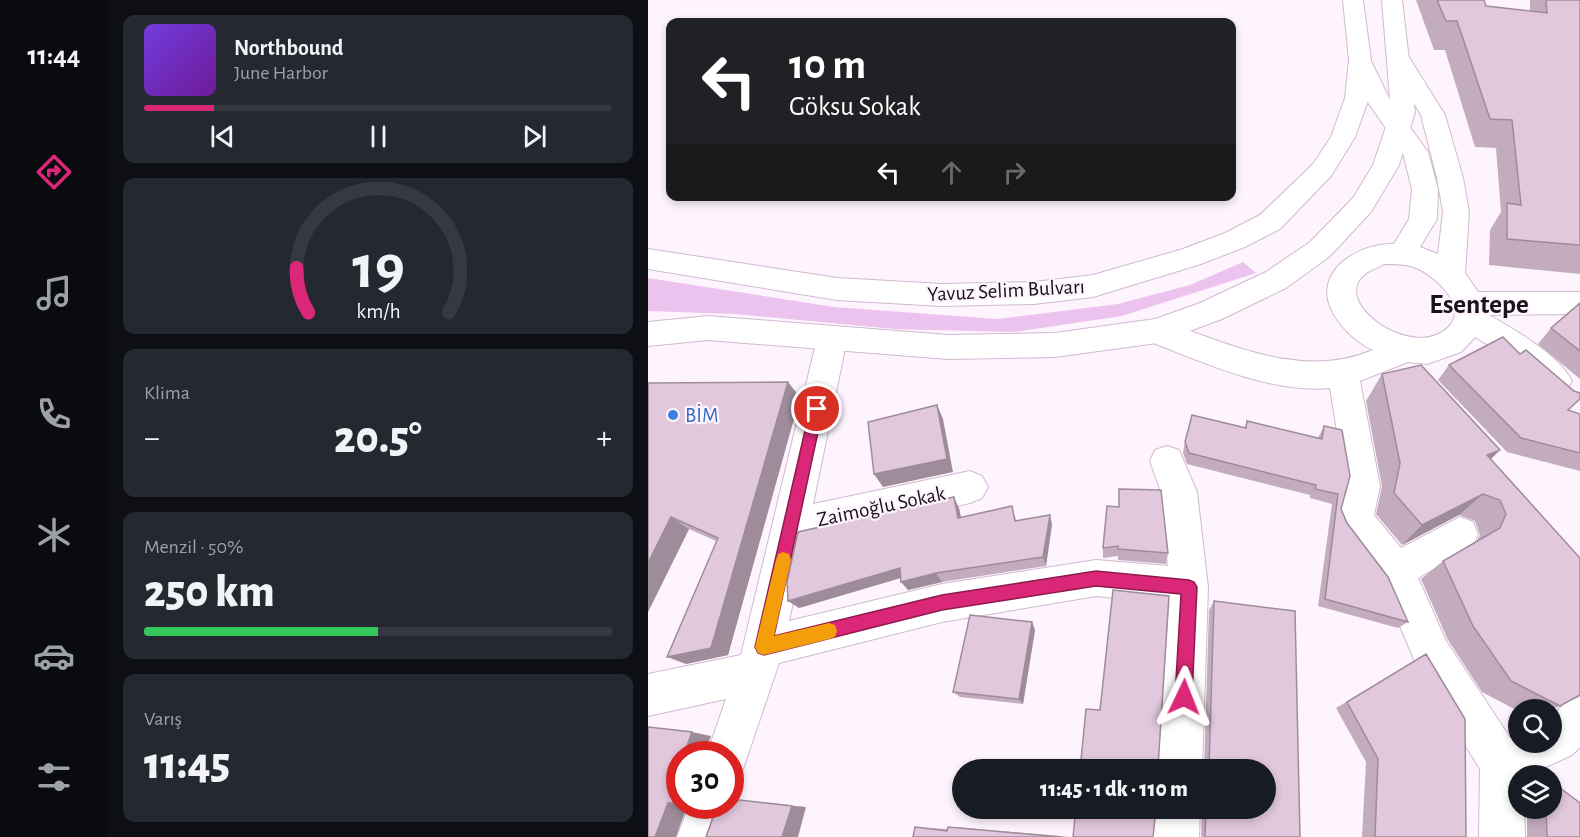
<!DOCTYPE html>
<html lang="tr">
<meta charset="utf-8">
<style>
:root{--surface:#171b24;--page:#242831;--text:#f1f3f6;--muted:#9ea1a6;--line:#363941;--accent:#db2777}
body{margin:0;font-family:"Alegreya Sans",sans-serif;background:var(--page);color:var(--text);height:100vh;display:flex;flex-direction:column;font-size:22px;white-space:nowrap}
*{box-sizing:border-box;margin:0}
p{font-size:20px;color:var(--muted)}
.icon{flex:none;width:33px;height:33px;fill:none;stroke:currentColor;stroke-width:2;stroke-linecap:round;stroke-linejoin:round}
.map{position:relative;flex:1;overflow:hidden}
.drawer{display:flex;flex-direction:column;gap:15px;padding:15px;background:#0d0f14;width:540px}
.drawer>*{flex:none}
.hud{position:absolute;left:18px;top:18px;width:570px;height:183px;border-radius:12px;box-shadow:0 3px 9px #0003;background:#202124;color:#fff;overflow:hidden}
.fabs{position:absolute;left:860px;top:699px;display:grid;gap:12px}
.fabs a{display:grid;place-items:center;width:54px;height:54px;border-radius:50%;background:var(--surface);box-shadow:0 3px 9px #0003;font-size:30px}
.speed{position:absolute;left:18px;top:741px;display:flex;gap:12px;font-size:30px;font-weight:700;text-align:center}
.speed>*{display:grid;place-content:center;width:78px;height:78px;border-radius:50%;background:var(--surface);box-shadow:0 3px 9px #0003;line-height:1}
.speed .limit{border:9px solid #d22;background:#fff;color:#111}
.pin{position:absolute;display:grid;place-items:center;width:51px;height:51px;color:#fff;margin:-26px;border:3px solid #fff;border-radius:50%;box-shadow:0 2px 6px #0007}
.me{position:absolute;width:66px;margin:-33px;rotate:2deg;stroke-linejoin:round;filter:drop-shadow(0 0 4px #0008)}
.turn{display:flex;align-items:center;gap:21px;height:126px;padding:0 24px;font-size:27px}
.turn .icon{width:78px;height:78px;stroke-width:2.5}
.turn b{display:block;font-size:42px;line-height:51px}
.lanes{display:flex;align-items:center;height:57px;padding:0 24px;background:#0003;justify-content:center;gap:30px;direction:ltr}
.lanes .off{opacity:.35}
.big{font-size:45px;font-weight:800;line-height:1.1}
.drawer .widget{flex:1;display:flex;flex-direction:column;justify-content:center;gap:9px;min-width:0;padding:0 21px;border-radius:12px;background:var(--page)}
.drawer .dial{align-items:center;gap:0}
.dial svg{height:156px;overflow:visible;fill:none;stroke:var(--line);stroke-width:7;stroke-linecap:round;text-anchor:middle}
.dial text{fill:var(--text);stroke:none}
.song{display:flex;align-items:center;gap:18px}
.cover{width:72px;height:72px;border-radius:9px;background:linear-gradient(135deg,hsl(260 70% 55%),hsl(280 70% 35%))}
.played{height:6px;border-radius:3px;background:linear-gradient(90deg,var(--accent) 15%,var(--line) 15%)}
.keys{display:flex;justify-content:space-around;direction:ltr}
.heat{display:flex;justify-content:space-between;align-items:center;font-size:33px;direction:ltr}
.charge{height:9px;border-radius:4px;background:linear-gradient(90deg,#34c759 50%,var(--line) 0)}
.trip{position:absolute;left:304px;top:759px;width:324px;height:60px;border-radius:30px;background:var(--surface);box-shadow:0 3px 9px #0003;font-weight:800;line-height:60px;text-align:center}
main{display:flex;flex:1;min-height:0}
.menu{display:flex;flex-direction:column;width:108px;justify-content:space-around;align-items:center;background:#090b0e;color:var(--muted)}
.menu .icon{width:42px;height:42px}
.menu .on{color:var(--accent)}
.menu b{font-size:27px;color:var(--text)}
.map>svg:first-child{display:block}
.green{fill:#ecc3ee}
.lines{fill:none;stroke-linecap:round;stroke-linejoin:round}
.minor-casing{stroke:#d0b9d0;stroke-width:2}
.major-casing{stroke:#d0b9d0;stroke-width:2}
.minor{fill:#fff;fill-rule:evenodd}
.major{fill:#fff;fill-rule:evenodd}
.wall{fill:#c2acbe}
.shaded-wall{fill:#9e8c9b}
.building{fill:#e1c8dd;stroke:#9e8c9b;stroke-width:1.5}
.route{fill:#db2777;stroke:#8e194d;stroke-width:1.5}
.slow{fill:#f59e0b}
.shop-dot{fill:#3f7fe0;stroke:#fef4fe;stroke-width:2}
.labels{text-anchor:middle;stroke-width:4.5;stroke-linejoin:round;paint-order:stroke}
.street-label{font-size:21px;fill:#19121a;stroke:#fef4fe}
.shop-label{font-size:21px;fill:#366cbe;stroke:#fef4fe;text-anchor:start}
.district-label{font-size:27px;font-weight:bold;fill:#19121a;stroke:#fef4fe}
</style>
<main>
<nav class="menu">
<b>11:44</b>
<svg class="icon on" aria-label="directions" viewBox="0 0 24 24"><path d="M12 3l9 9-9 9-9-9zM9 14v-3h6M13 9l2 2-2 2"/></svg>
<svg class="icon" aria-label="music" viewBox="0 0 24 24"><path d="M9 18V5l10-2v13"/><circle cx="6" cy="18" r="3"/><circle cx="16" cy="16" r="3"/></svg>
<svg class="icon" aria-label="phone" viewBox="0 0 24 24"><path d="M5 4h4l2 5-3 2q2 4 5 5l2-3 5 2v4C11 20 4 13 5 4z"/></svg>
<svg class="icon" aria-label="climate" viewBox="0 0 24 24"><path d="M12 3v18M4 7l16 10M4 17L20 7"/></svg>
<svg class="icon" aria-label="car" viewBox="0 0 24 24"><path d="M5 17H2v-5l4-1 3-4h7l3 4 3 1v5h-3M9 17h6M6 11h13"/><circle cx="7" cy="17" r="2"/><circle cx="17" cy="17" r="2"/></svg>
<svg class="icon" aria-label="filters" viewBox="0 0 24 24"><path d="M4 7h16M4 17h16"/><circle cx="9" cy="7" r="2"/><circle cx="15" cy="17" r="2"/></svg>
</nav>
<section class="drawer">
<div class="widget">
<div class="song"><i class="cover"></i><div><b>Northbound</b><p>June Harbor</p></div></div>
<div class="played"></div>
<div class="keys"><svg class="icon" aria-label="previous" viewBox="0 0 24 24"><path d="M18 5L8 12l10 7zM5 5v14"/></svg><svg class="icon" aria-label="pause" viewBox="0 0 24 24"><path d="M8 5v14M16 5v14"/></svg><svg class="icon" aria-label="next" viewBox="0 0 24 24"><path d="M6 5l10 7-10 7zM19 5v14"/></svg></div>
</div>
<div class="widget dial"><svg viewBox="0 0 100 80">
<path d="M14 69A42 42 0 1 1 86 69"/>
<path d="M14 69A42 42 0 0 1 8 46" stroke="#db2777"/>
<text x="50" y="56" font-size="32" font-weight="700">19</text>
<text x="50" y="72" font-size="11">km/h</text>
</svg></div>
<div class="widget"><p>Klima</p>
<div class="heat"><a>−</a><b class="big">20.5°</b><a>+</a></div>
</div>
<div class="widget"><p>Menzil · 50%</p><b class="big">250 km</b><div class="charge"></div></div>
<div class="widget"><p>Varış</p><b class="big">11:45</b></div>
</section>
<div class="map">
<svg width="932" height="837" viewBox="0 0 932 837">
<rect width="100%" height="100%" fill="#fef4fe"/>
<!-- green -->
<path class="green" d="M595 262 608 273 474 316 366 332 247 329 87 314 0 311V278L186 307 349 319 470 304 542 285Z"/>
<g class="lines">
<defs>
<path id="minor" d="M751 52 759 54 797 115 815 178 821 212 817 273 830 292H932V314L841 315C867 330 910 354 924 381L919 390 908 394 897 390 855 354 827 337 813 352 779 364 760 362 712 381 732 486 726 515 753 548 812 517 825 522 830 534 825 546 770 578 798 641 863 739 870 735V742H903V717L917 703 932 697V747L924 755 878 776H870V808H876L877 837H831L832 769 770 669 734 583 694 531 689 519 698 486 682 388C623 394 552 361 498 340L494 331 498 322 509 319C578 342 652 381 725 350 704 341 674 311 680 285 686 258 721 243 746 244L761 219 764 189 755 153 719 101 701 60 704 55 712 53 720 55 742 100 780 152 790 189 789 219 772 247 790 254 795 212 789 178 773 115 740 59 743 54ZM736 264C747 264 759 264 768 268 794 279 829 318 788 335 753 350 685 302 716 275 721 270 730 268 736 264Z
M184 327 195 330 199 339 165 504 322 471 334 476 340 487 334 498 322 503 158 540 141 621 294 584 448 560 520 566 513 492 502 461 507 450 519 446 531 450 549 492 560 587 554 770H510L521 604 448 596 294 622 131 663 95 769 82 774V754H59L78 699 0 716V674L93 655 169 339 173 330Z
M82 800 85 806 75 837H29L41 806H82Z
M508 808H552L551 837H505Z"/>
<path id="major" d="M695 0H715L723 60 721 98 707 137 683 176 632 229 597 247 553 264 445 297 386 304 294 306 189 300 0 269V249L189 278 294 284 386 282 445 275 535 249 577 233 612 215 665 164 683 137 697 98 701 60Z
M734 0H754L767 112 751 165 723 212 682 256 638 288 574 319 509 343 407 357 300 359 60 340 0 346V322L60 316 300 335 407 333 507 319 552 303 618 272 662 242 705 198 725 165 743 112Z"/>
</defs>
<!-- minor casing -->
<use href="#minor" class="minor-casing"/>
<!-- major casing -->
<use href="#major" class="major-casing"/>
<!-- minor -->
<use href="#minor" class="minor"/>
<!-- major -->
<use href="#major" class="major"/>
</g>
<!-- wall -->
<path class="wall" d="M768 0H836L838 6 882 11V0H932V274L841 265 842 230 853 212 848 148 827 147 797 50H786Z
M932 303V379L890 344 903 328Z
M801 365 932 414V471L859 452 790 380Z
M734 374 852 450 843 459 912 706 901 710H870V711L834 692 800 640 773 579 795 561 829 541 832 535 827 521 811 515 754 545 728 514 734 486 718 401Z
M0 383 152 397 80 655 38 664 68 541 41 529 0 612Z
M599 421 670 438 676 426 693 509 699 523 760 622 750 628 670 606 684 504 662 498V495L539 464 535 453 537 442 597 428Z
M459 506 520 553 518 564 470 560V556L455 558V548Z
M311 508 313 517 367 516 368 521 404 524 398 566 294 582 260 590 253 578 151 608Z
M566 601 652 837H553L554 808H618L556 770 561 610Z
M384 622 387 630 375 704 312 697 305 692Z
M778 654 818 837H714L718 762 688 708Z
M903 785H908L932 837H879V808H903Z
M82 799 158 807 82 806Z
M267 827 299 829 300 827H308L423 837H265Z"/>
<!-- shaded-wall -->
<path class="shaded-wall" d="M140 382 152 397 80 655 38 664 19 657Z
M289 405 295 419 305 472 235 487 226 474Z
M852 450 828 473 839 455Z
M835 494 811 515 754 545 774 525Z
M306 497 311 508 315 528 310 518Z
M402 515 404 524 398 566 395 557Z
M23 517 41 529 0 612V563Z
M252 568 259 576 151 608 140 601Z
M288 573 294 582 260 590 253 582Z
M384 622 387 630 375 704 371 699Z
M44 732 63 736 56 754H36Z
M32 766V793H22Z
M20 803 32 804V806H39L28 837H7Z
M144 806 158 807 150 837H134Z"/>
<!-- building -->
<path class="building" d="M789 0H836L838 6 899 13 898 0H932V245L859 239V203L873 205 864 120 842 119 809 21H798Z
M932 303V351L903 328Z
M855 337 872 354 878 350 926 391 932 393V399L920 410 932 414V453L873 438 801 365Z
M773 365 852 450 839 455 932 558V695L912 706 863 681 825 626 795 561 852 528 858 514 852 500 835 494 774 525 746 493 752 463 734 374Z
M140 382 63 648 19 657 70 538 23 517 0 563V383Z
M289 405 299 459 226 474 220 422Z
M544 415 598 428 599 421 674 439 676 426 694 430 702 476 693 509 699 523 740 577 760 622 677 599 690 494 667 489 668 485 541 453 537 442Z
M471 489 513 490 520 553 470 549V546L455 548 459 506 471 507Z
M306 497 310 518 364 506 367 521 402 515 395 557 288 573 253 582 252 568 140 601 139 582 150 532Z
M465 590 521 596 510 767 512 770H432L438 709 452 710Z
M566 601 647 611 652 837H557L558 808H618V770H558L561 767Z
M322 615 384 622 371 699 305 692Z
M778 654 817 719 818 837H727L730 759 699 702Z
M0 727 44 732 36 754H32V766L22 793 32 794V803H20L7 837H0Z
M908 785 932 803V837H899L898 809 903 808V796Z
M82 799 144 806 134 837H58L69 806H82Z
M428 808H508L505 837H425Z
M267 827 299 831 300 827 414 837H265Z"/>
<!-- route -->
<path class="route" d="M169 403 173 405 175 409 126 636 294 595 448 571 541 580 546 582 549 587 544 697 542 703 536 706 530 703 527 697 533 594 448 586 294 610 116 655 110 653 107 647 162 409 164 405Z"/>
<!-- slow -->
<path class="slow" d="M135 552 141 554 143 560 126 636 181 623 187 625 189 631 187 637 181 639 116 655 110 653 107 647 128 560 130 554Z"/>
<!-- markers -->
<circle class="shop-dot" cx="25" cy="415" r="6"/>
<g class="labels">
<!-- street labels -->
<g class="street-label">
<text transform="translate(358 290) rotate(-3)" y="7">Yavuz Selim Bulvarı</text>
<text transform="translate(233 506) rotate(-12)" y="7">Zaimoğlu Sokak</text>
</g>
<!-- shop labels -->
<g class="shop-label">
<text x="37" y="422">BİM</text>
</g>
<!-- district labels -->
<g class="district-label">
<text x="831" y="313">Esentepe</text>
</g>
</g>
</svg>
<div class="fabs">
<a><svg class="icon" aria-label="search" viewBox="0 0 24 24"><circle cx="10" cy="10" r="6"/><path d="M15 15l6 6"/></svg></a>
<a><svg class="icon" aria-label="layers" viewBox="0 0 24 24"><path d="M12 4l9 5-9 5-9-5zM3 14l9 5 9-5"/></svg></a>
</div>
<div class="speed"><div class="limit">30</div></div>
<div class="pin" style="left:169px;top:409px;background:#d93025"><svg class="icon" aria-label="arrive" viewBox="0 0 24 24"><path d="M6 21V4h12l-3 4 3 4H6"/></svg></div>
<svg class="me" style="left:536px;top:697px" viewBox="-20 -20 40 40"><path d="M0-17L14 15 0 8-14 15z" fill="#db2777" stroke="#fff" stroke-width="4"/></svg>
<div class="trip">11:45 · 1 dk · 110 m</div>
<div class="hud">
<div class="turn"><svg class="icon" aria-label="left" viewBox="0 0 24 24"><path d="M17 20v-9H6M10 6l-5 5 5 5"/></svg><div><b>10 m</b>Göksu Sokak</div></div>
<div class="lanes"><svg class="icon" aria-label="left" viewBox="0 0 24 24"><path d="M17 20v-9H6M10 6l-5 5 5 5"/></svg><svg class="icon off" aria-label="ahead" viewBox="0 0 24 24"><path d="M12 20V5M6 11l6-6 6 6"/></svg><svg class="icon off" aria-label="right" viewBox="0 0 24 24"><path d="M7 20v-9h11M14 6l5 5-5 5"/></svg></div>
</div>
</div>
</main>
